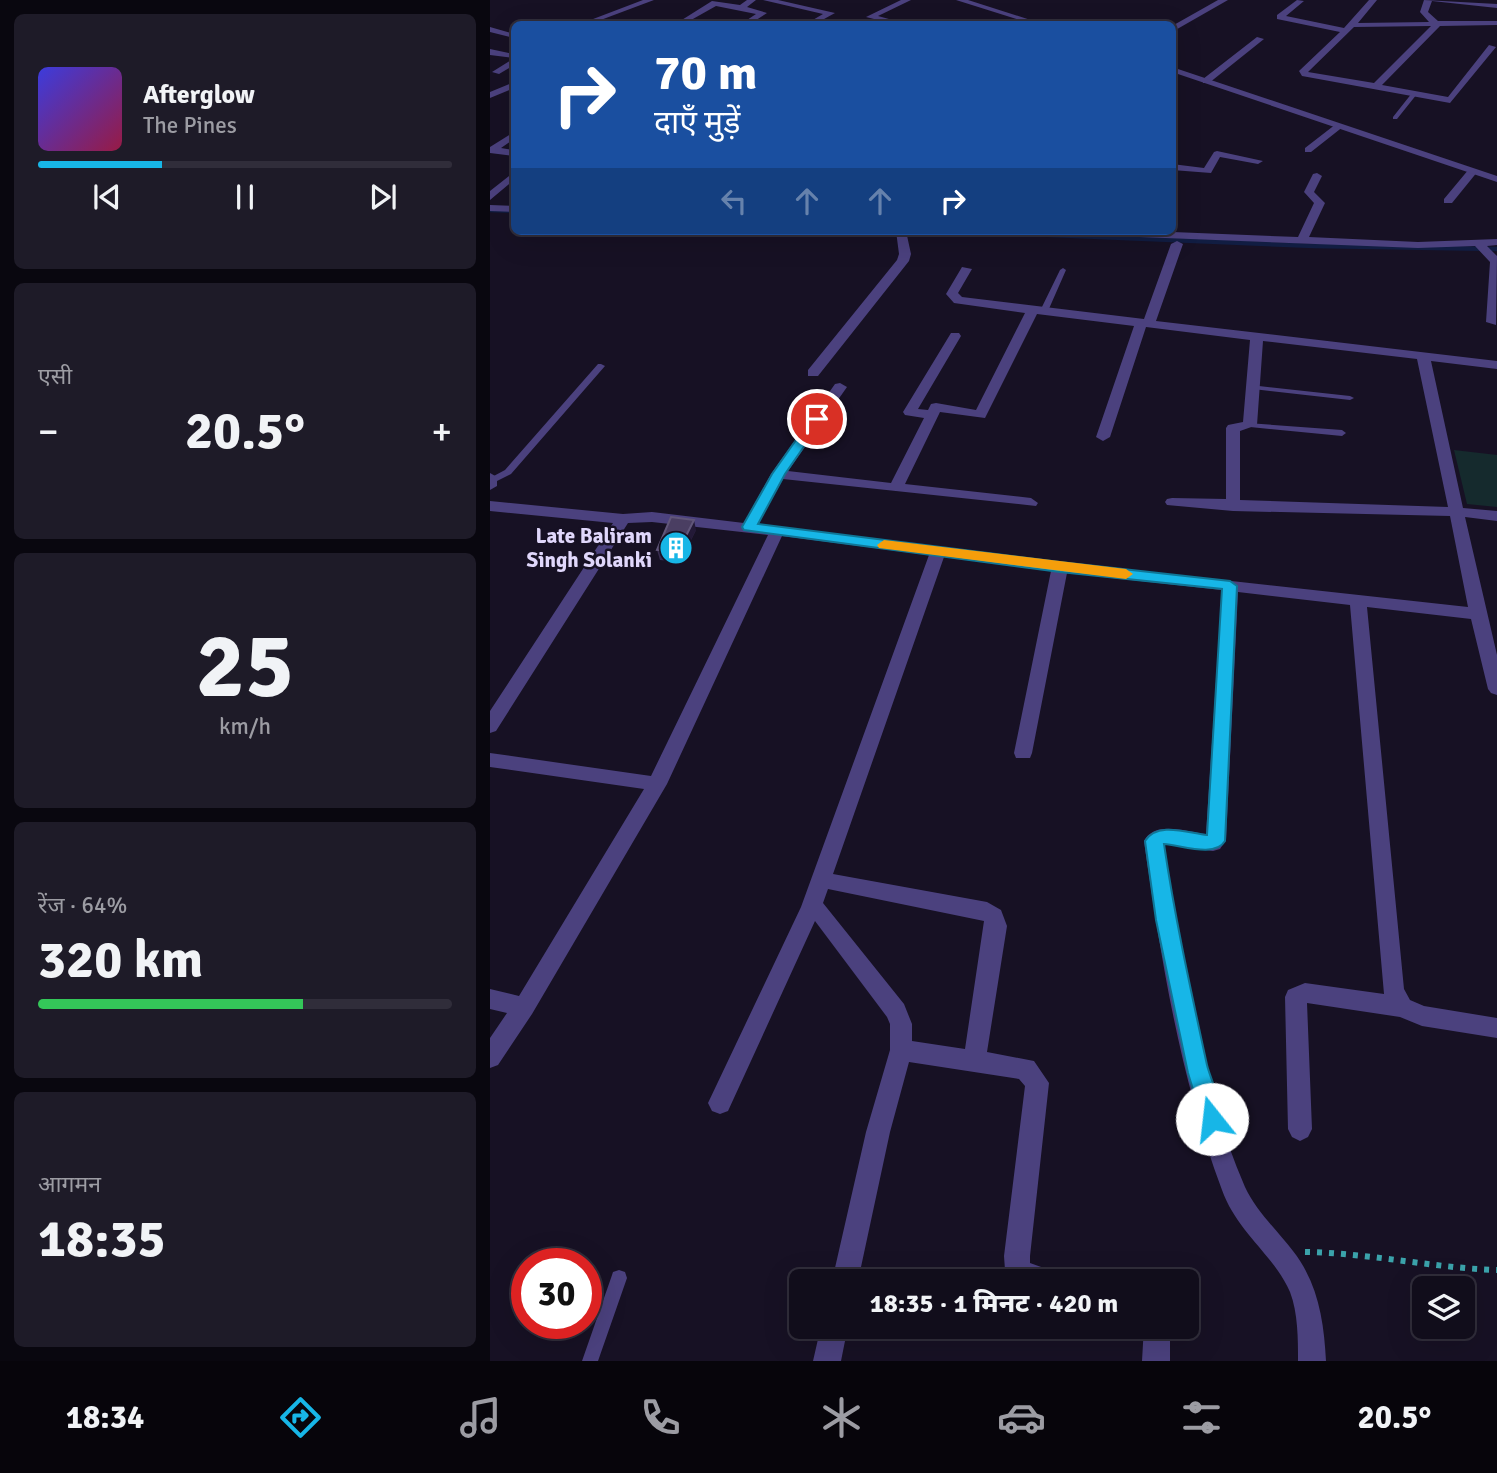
<!DOCTYPE html>
<html lang="hi">
<meta charset="utf-8">
<style>
:root{--surface:#110d1b;--page:#1e1b28;--text:#f1f3f6;--muted:#9c9ca3;--line:#302d3a;--accent:#17b6e7}
body{margin:0;font-family:Signika,"Noto Sans Devanagari",sans-serif;background:var(--page);color:var(--text);height:100vh;display:flex;flex-direction:column;font-size:26px;white-space:nowrap}
*{box-sizing:border-box;margin:0}
p{font-size:23px;color:var(--muted)}
.icon{flex:none;width:38px;height:38px;fill:none;stroke:currentColor;stroke-width:2;stroke-linecap:round;stroke-linejoin:round}
.map{position:relative;flex:1;overflow:hidden}
.drawer{display:flex;flex-direction:column;gap:14px;padding:14px;background:#09070f;width:490px}
.drawer>*{flex:none}
.top-card{position:absolute;left:21px;top:21px;width:665px;height:214px;border-radius:10px;box-shadow:0 7px 28px #0002,0 0 0 2px var(--line);background:#1a4fa0;color:#fff;overflow:hidden}
.tools{position:absolute;left:922px;top:1276px;display:grid;gap:14px}
.tools a{display:grid;place-items:center;width:63px;height:63px;border-radius:10px;background:var(--surface);box-shadow:0 7px 28px #0002,0 0 0 2px var(--line);font-size:35px}
.speed{position:absolute;left:21px;top:1248px;display:flex;gap:14px;font-size:35px;font-weight:700;text-align:center}
.speed>*{display:grid;place-content:center;width:91px;height:91px;border-radius:50%;background:var(--surface);box-shadow:0 7px 28px #0002,0 0 0 2px var(--line);line-height:1}
.speed .limit{border:10px solid #d22;background:#fff;color:#111}
.pin{position:absolute;display:grid;place-items:center;width:60px;height:60px;color:#fff;margin:-30px;border:4px solid #fff;border-radius:50%;box-shadow:0 2px 7px #0007}
.me{position:absolute;width:77px;margin:-38px;rotate:344deg;stroke-linejoin:round;filter:drop-shadow(0 0 5px #0008)}
.turn{display:flex;align-items:center;gap:24px;height:147px;padding:0 28px;font-size:32px}
.turn .icon{width:91px;height:91px;stroke-width:2.5}
.turn b{display:block;font-size:49px;line-height:60px}
.lanes{display:flex;align-items:center;height:66px;padding:0 28px;background:#0003;justify-content:center;gap:35px;direction:ltr}
.lanes .off{opacity:.35}
.big{font-size:52px;font-weight:800;line-height:1.1}
.drawer .tile{flex:1;display:flex;flex-direction:column;justify-content:center;gap:10px;min-width:0;padding:0 24px;border-radius:10px;background:var(--page)}
.drawer .dial{align-items:center;gap:0}
.dial b{font-size:91px;line-height:1}
.song{display:flex;align-items:center;gap:21px}
.cover{width:84px;height:84px;border-radius:10px;background:linear-gradient(135deg,hsl(240 70% 55%),hsl(340 70% 35%))}
.played{height:7px;border-radius:4px;background:linear-gradient(90deg,var(--accent) 30%,var(--line) 30%)}
.keys{display:flex;justify-content:space-around;direction:ltr}
.heat{display:flex;justify-content:space-between;align-items:center;font-size:38px;direction:ltr}
.charge{height:10px;border-radius:5px;background:linear-gradient(90deg,#34c759 64%,var(--line) 0)}
.trip{position:absolute;left:299px;top:1269px;width:410px;height:70px;border-radius:10px;background:var(--surface);box-shadow:0 7px 28px #0002,0 0 0 2px var(--line);font-weight:800;line-height:70px;text-align:center}
.tab-bar{display:flex;height:112px;justify-content:space-around;align-items:center;background:#07050b;color:var(--muted)}
.tab-bar .icon{width:49px;height:49px}
.tab-bar .on{color:var(--accent)}
.tab-bar b{font-size:32px;color:var(--text)}
main{display:flex;flex:1;min-height:0}
.map>svg:first-child{display:block}
.green{fill:#152a2d}
.lines{fill:none;stroke-linecap:round;stroke-linejoin:round}
.stream{stroke:#111d42;stroke-width:4.5}
.path{stroke:#3ba3ab;stroke-width:6;stroke-dasharray:5 7;stroke-linecap:butt}
.service{fill:#4b417e;fill-rule:evenodd}
.minor{fill:#4b417e;fill-rule:evenodd}
.tertiary{fill:#4b417e;fill-rule:evenodd}
.wall{fill:#382c50}
.shaded-wall{fill:#231937}
.building{fill:#4a3e62;stroke:#61567a;stroke-width:2}
.route{fill:#17b6e7;stroke:#0f7696;stroke-width:2}
.slow{fill:#f59e0b}
.labels{text-anchor:middle;stroke-width:5;stroke-linejoin:round;paint-order:stroke}
.poi-label{font-size:21px;font-weight:bold;fill:#e0d7fb;stroke:#171124;text-anchor:end}
</style>
<main>
<section class="drawer">
<div class="tile">
<div class="song"><i class="cover"></i><div><b>Afterglow</b><p>The Pines</p></div></div>
<div class="played"></div>
<div class="keys"><svg class="icon" aria-label="previous" viewBox="0 0 24 24"><path d="M18 5L8 12l10 7zM5 5v14"/></svg><svg class="icon" aria-label="pause" viewBox="0 0 24 24"><path d="M8 5v14M16 5v14"/></svg><svg class="icon" aria-label="next" viewBox="0 0 24 24"><path d="M6 5l10 7-10 7zM19 5v14"/></svg></div>
</div>
<div class="tile"><p>एसी</p>
<div class="heat"><a>−</a><b class="big">20.5°</b><a>+</a></div>
</div>
<div class="tile dial"><b>25</b><p>km/h</p></div>
<div class="tile"><p>रेंज · 64%</p><b class="big">320 km</b><div class="charge"></div></div>
<div class="tile"><p>आगमन</p><b class="big">18:35</b></div>
</section>
<div class="map">
<svg width="1007" height="1361" viewBox="0 0 1007 1361">
<rect width="100%" height="100%" fill="#171124"/>
<!-- green -->
<path class="green" d="M964 450 1007 455V507L977 504Z"/>
<g class="lines">
<!-- stream -->
<path class="stream" d="M0 210 24 211
M464 231 824 246 1007 249"/>
<!-- path -->
<path class="path" d="M815 1252C880 1253 943 1268 1007 1270"/>
<!-- service -->
<path class="service" d="M922 93 927 94 907 119H903V117Z
M573 268 576 270 558 311 551 313 550 311 570 270Z
M108 364H111L115 366 21 474 5 482H0V478L15 470Z
M760 385 860 396 864 398 860 400 763 389H760Z
M757 423 852 430 856 433 852 436 760 427 756 425Z
M129 1270 135 1272 137 1278 108 1361H92L121 1278 123 1272Z"/>
<!-- minor -->
<path class="minor" d="M153 0H164L100 24H90Z
M257 0H266L257 7 277 13 260 24H251L266 14 226 6 194 24 187 23 222 1 250 5Z
M273 0H288L345 13 325 24H316L333 14Z
M411 0H421L388 16 417 24H404L376 17Z
M728 0H738L682 32V26Z
M807 0 814 1 796 16 854 28 879 0H887L868 23 939 22 930 12 934 0 1007 4V8L942 1 938 12 948 21H1007V25L950 26 892 85 958 97 999 45 1006 47 960 103 812 76 809 71 850 32 787 19V15ZM941 26 884 83 818 72 864 27Z
M0 27 24 34V38L0 32Z
M767 37 774 39 719 83H713V79Z
M0 49 24 54V58L0 55Z
M21 60H24V65L9 74 2 72Z
M24 82V88L0 98V92Z
M846 124 854 126 821 152H815V148Z
M24 132V139L11 148 24 150V156L0 153V147Z
M727 151 773 161 768 164 730 157 721 173 682 170V164L714 168 724 152Z
M979 169 988 171 962 203H954V199Z
M24 172V180L0 200V191Z
M827 173 832 176 824 192 835 203 819 237 928 242 1007 239V245L997 246 1007 256 1006 325 996 322 1000 262 985 246 928 248 574 234 569 231H658L808 237 824 203 814 192 823 174Z
M0 205 24 206V212L0 211Z
M406 231H416L421 254 419 261 328 376H318V370L407 260 409 254Z
M687 241 693 244 666 321 1007 361V369L941 361 973 508 1007 511V521L975 517 1007 655V695L1001 693 998 689 981 619 877 607 914 989 920 1000 934 1006 1007 1018V1038L932 1026 910 1017 817 1003 822 1129 818 1137 810 1141 802 1137 798 1129 795 997 798 990 815 983 894 994 860 605 748 592 736 840 730 849 723 851 674 844C692 958 709 1080 755 1187 766 1211 787 1230 803 1251 828 1283 834 1321 836 1361H808C808 1339 808 1313 800 1292 784 1255 747 1232 732 1190 690 1078 671 959 654 841 665 820 697 832 716 834L732 590 577 573 542 753 540 758H526L524 753 561 571 454 557 343 874 497 902 511 910 517 926 497 1052 544 1061 559 1083 540 1256V1263L565 1272 569 1281H521L515 1270 514 1256 535 1086 529 1079 419 1062 400 1132 368 1281H342L376 1132 400 1050V1024L397 1017 325 921 238 1111 230 1114 222 1111 218 1103 311 907 439 555 292 536 177 784 42 1014 8 1065 0 1068V1038L17 1013 0 1009V989L29 996 154 789 0 767V753L161 776 278 535 162 522 138 523 6 731 0 733V711L123 523 0 511V501L133 514 162 512 254 523 281 474 345 384 350 383 357 387 298 471 401 483 434 418 415 415 413 412 461 333H469L471 336 428 409 438 410 441 404 446 403 486 410 535 313 464 303 456 294 472 267 482 269 468 293 472 297 654 319 681 244ZM547 314 644 326 606 437 613 441 620 437 656 327 760 340 753 422 738 425 736 428V499L682 498 677 499 675 502 677 505 743 511 960 516 978 607 570 562 268 524 293 479 546 506 548 503 541 498 415 484 450 412 495 418ZM773 341 927 359 958 507 750 500V431L767 425ZM338 889 494 921 475 1049 422 1041V1024L414 1004 333 903Z
M0 473 7 477V486L0 490Z
M331 1326H358L351 1361H323Z
M654 1326H680V1361H652Z"/>
<!-- tertiary -->
<path class="tertiary" d="M466 0H478L553 24H542Z
M682 67 1007 176V182L682 72Z"/>
</g>
<!-- wall -->
<path class="wall" d="M206 530 190 562 170 560 167 550Z"/>
<!-- shaded-wall -->
<path class="shaded-wall" d="M204 520 206 530 190 562 188 552Z"/>
<!-- building -->
<path class="building" d="M181 517 204 520 188 552 167 550Z"/>
<!-- route -->
<path class="route" d="M327 415 333 419 295 474 268 524 570 562 740 581 747 586 735 841C725 858 691 845 674 844 685 919 701 991 717 1065 721 1082 737 1110 730 1126L722 1129 714 1126 698 1073 666 920 655 841C667 821 698 833 717 835L732 589 570 572 254 530 252 527 282 474 323 416Z"/>
<!-- slow -->
<path class="slow" d="M394 540 636 569 643 574 636 579 389 548 387 545Z"/>
<!-- icons -->
<defs>
<symbol id="building-disc" viewBox="-11 -11 22 22"><circle r="9.5" fill="#17b6e7" stroke="#171124"/><path d="M-4-6H4V6H1V3H-1V6H-4ZM-2.5-4.3h1.7v1.8h-1.7ZM.8-4.3h1.7v1.8H.8ZM-2.5-1h1.7V.8h-1.7ZM.8-1h1.7V.8H.8Z" fill="#fff"/></symbol>
</defs>
<g fill-rule="evenodd">
<use href="#building-disc" x="167" y="529" width="38" height="38"/>
</g>
<g class="labels">
<!-- poi labels -->
<g class="poi-label">
<text x="162" y="543">Late Baliram<tspan x="162" dy="24">Singh Solanki</tspan></text>
</g>
</g>
</svg>
<div class="tools">
<a><svg class="icon" aria-label="layers" viewBox="0 0 24 24"><path d="M12 4l9 5-9 5-9-5zM3 14l9 5 9-5"/></svg></a>
</div>
<div class="speed"><div class="limit">30</div></div>
<div class="pin" style="left:327px;top:419px;background:#d93025"><svg class="icon" aria-label="arrive" viewBox="0 0 24 24"><path d="M6 21V4h12l-3 4 3 4H6"/></svg></div>
<svg class="me" style="left:722px;top:1119px" viewBox="-20 -20 40 40"><circle r="19" fill="#fff"/><path d="M0-13L10 11 0 6-10 11z" fill="#17b6e7"/></svg>
<div class="trip">18:35 · 1 मिनट · 420 m</div>
<div class="top-card">
<div class="turn"><svg class="icon" aria-label="right" viewBox="0 0 24 24"><path d="M7 20v-9h11M14 6l5 5-5 5"/></svg><div><b>70 m</b>दाएँ मुड़ें</div></div>
<div class="lanes"><svg class="icon off" aria-label="left" viewBox="0 0 24 24"><path d="M17 20v-9H6M10 6l-5 5 5 5"/></svg><svg class="icon off" aria-label="ahead" viewBox="0 0 24 24"><path d="M12 20V5M6 11l6-6 6 6"/></svg><svg class="icon off" aria-label="ahead" viewBox="0 0 24 24"><path d="M12 20V5M6 11l6-6 6 6"/></svg><svg class="icon" aria-label="right" viewBox="0 0 24 24"><path d="M7 20v-9h11M14 6l5 5-5 5"/></svg></div>
</div>
</div>
</main>
<nav class="tab-bar">
<b>18:34</b>
<svg class="icon on" aria-label="directions" viewBox="0 0 24 24"><path d="M12 3l9 9-9 9-9-9zM9 14v-3h6M13 9l2 2-2 2"/></svg>
<svg class="icon" aria-label="music" viewBox="0 0 24 24"><path d="M9 18V5l10-2v13"/><circle cx="6" cy="18" r="3"/><circle cx="16" cy="16" r="3"/></svg>
<svg class="icon" aria-label="phone" viewBox="0 0 24 24"><path d="M5 4h4l2 5-3 2q2 4 5 5l2-3 5 2v4C11 20 4 13 5 4z"/></svg>
<svg class="icon" aria-label="climate" viewBox="0 0 24 24"><path d="M12 3v18M4 7l16 10M4 17L20 7"/></svg>
<svg class="icon" aria-label="car" viewBox="0 0 24 24"><path d="M5 17H2v-5l4-1 3-4h7l3 4 3 1v5h-3M9 17h6M6 11h13"/><circle cx="7" cy="17" r="2"/><circle cx="17" cy="17" r="2"/></svg>
<svg class="icon" aria-label="filters" viewBox="0 0 24 24"><path d="M4 7h16M4 17h16"/><circle cx="9" cy="7" r="2"/><circle cx="15" cy="17" r="2"/></svg>
<b>20.5°</b>
</nav>
